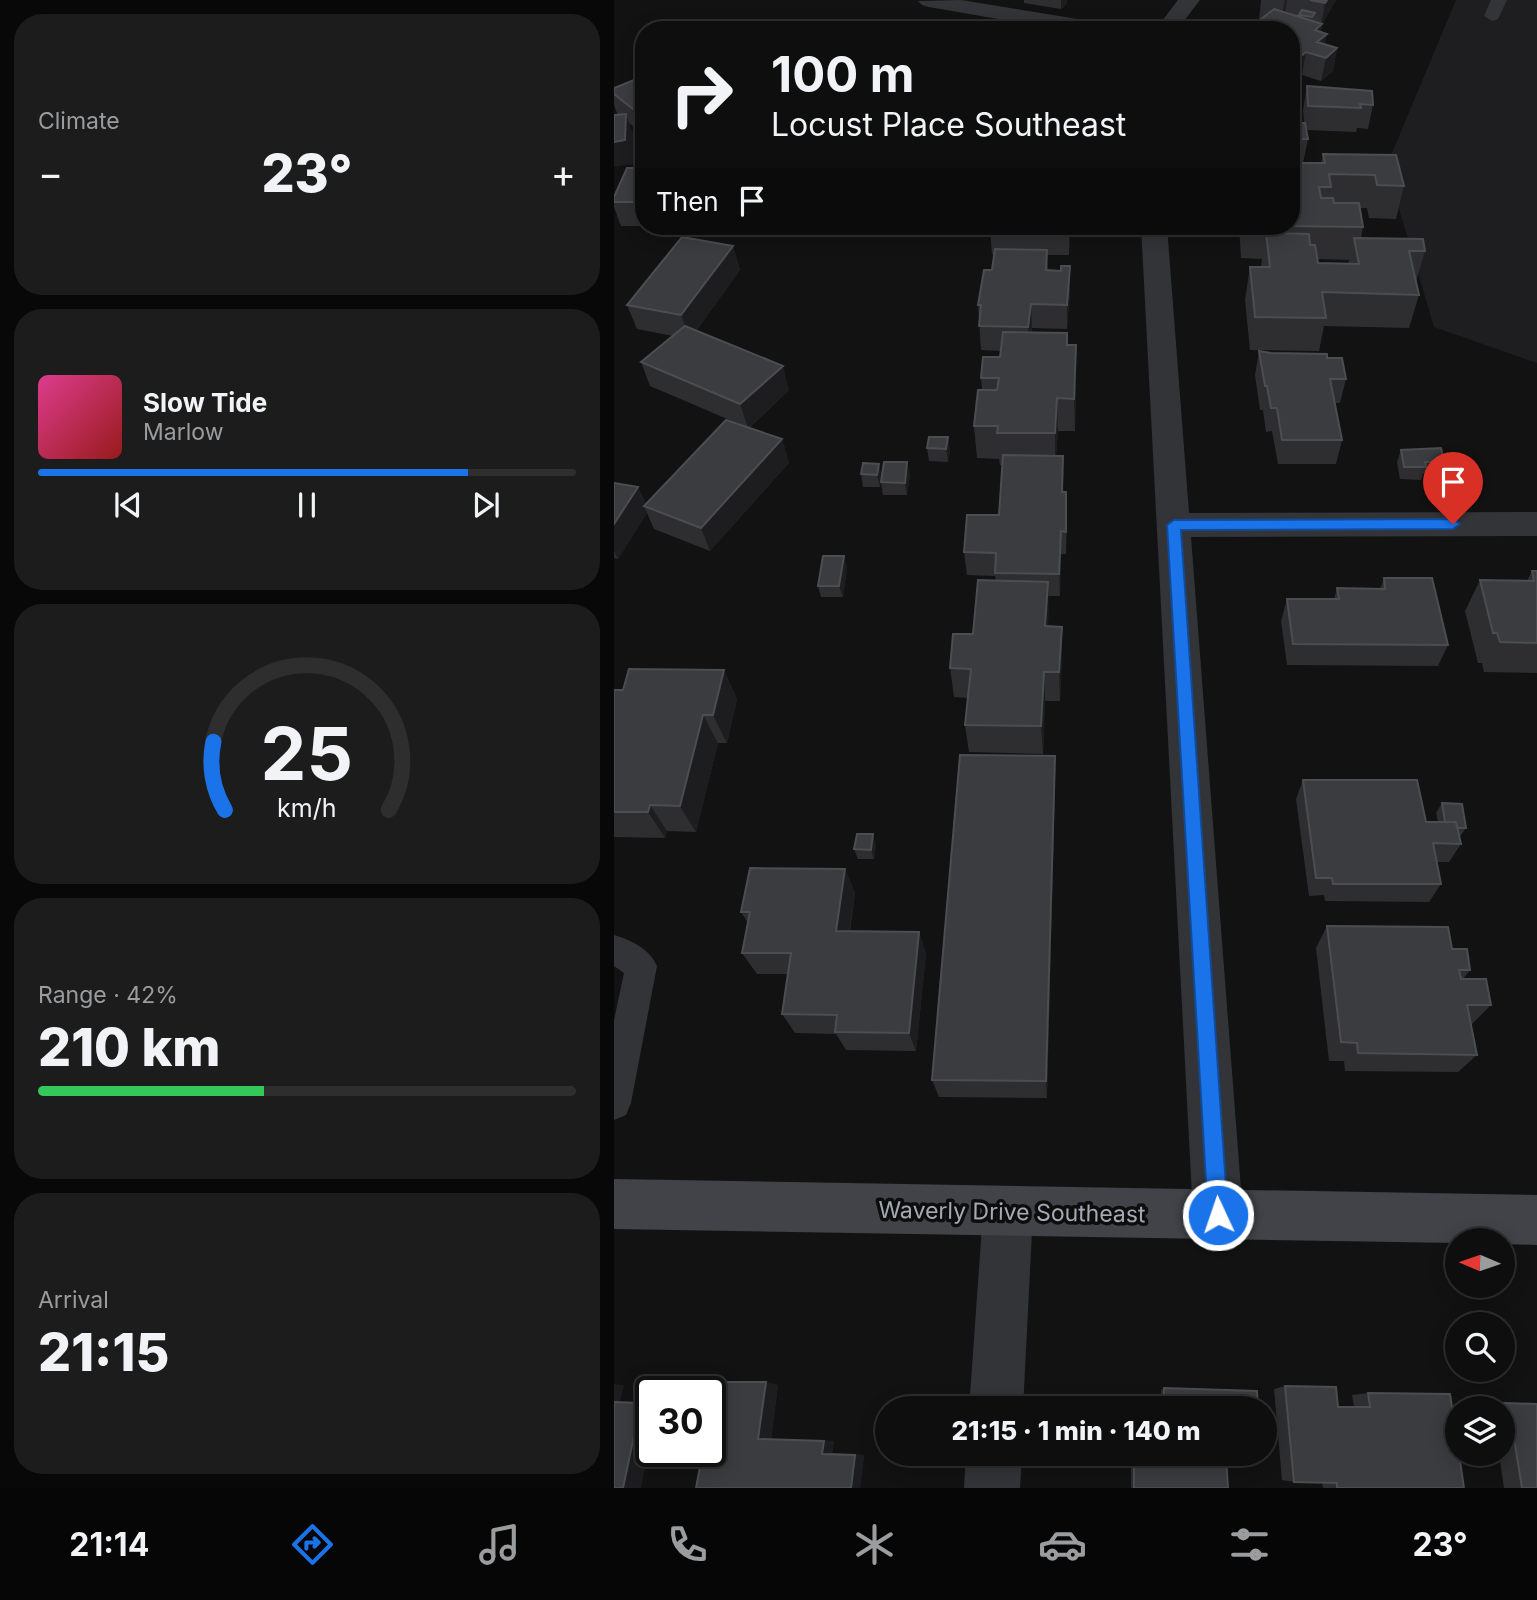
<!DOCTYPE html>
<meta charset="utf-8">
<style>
:root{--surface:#0e0e0e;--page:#1c1c1c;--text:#f1f3f6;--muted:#9b9c9e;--line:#2e2e2e;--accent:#1a73e8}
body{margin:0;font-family:Inter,sans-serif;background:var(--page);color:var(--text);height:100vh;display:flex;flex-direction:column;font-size:26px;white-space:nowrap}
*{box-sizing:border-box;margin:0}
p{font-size:23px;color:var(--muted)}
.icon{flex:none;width:38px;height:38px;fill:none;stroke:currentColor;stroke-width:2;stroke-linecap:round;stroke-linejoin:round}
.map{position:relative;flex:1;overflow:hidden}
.panel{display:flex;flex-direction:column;gap:14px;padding:14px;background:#080808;width:614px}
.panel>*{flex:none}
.top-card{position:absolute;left:21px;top:21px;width:665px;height:214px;border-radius:28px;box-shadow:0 4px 18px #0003,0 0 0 2px var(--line);background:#0e0e0e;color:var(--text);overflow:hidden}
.needle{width:46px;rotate:272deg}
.controls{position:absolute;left:831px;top:1228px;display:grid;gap:14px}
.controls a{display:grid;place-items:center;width:70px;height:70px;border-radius:50%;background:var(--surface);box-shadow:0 4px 18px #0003,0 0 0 2px var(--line);font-size:35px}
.speed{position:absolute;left:21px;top:1376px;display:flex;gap:14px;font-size:35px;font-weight:700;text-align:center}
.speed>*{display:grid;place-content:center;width:91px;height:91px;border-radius:50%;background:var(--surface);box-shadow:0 4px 18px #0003,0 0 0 2px var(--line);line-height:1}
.speed .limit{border:4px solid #111;border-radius:10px;background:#fff;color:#111}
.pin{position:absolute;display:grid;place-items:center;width:60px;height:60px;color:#fff;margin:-72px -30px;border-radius:50% 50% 50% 0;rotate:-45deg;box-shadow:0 0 7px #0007}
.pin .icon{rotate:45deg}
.me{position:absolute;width:77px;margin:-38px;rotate:357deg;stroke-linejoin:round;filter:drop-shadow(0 0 5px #0008)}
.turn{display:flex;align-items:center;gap:24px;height:147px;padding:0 21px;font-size:32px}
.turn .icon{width:91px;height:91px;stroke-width:2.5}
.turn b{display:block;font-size:49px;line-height:60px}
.then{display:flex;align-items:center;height:66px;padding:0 21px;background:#0003;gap:14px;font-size:26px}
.big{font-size:52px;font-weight:800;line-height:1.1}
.panel .widget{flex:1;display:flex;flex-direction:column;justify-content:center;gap:10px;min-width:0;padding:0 24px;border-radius:28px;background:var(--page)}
.panel .dial{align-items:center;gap:0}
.dial svg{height:182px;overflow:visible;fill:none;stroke:var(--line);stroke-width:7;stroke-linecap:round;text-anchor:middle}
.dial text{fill:var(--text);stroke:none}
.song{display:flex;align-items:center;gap:21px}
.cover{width:84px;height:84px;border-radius:10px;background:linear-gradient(135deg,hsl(330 70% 55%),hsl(0 70% 35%))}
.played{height:7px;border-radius:4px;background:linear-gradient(90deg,var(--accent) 80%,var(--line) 80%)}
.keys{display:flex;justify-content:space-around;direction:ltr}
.heat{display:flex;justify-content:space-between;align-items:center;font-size:38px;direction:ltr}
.charge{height:10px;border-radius:5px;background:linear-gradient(90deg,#34c759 42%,var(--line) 0)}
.trip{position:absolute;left:261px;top:1396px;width:402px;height:70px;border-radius:35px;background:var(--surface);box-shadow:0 4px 18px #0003,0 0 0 2px var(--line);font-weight:800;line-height:70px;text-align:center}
.menu{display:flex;height:112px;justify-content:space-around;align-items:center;background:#060606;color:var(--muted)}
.menu .icon{width:49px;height:49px}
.menu .active{color:var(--accent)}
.menu b{font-size:32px;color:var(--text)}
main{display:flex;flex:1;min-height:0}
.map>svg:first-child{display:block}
.built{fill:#1e1e20}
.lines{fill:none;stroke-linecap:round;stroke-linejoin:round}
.service{fill:#333438;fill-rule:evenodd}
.minor{fill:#333438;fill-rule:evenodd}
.secondary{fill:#414349;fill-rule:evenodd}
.wall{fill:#2e2e31;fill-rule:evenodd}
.shaded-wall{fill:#1d1d1f}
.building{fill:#3a3c3f;stroke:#4b4d51;stroke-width:2}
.route{fill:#1a73e8;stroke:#114b97;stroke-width:2}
.labels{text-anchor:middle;stroke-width:7;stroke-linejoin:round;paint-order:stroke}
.near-street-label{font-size:23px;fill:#a3aab4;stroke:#0d0d0e}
</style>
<main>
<section class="panel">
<div class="widget"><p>Climate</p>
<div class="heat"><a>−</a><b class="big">23°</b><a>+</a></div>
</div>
<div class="widget">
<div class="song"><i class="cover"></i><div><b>Slow Tide</b><p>Marlow</p></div></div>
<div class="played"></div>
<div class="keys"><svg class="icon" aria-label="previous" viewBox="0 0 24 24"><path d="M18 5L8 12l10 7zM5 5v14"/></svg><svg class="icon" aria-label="pause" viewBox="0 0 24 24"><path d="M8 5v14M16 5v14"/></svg><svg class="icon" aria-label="next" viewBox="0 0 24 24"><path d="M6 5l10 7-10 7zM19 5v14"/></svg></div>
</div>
<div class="widget dial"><svg viewBox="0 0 100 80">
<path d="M14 69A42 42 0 1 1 86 69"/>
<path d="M14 69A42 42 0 0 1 9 39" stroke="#1a73e8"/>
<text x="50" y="56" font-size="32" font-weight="700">25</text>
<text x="50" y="72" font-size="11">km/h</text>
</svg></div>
<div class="widget"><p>Range · 42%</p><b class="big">210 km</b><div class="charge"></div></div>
<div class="widget"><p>Arrival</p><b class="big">21:15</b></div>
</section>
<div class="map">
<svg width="923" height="1488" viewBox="0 0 923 1488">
<rect width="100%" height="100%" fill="#121213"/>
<!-- built -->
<path class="built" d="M842 0H923V363L820 327 778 185 765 184Z"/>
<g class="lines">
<!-- service -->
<path class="service" d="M877 0H893L884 19 878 21 870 16Z
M0 935C17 940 36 949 43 966L17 1103 12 1115 0 1120V1020L10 973 0 966Z"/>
<!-- minor -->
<path class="minor" d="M347 0 488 23 496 25 499 30H448L315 7 308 5 304 1Z
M564 0H586L563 30H541Z
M527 226H553L575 513 923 512V536L577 537 629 1215 621 1232 604 1240 587 1232 579 1215Z
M394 1187 411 1195 419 1212 409 1409H355L369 1212 377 1195Z
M352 1454H408L406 1488H350Z"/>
<!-- secondary -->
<path class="secondary" d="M0 1179 923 1195V1245L889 1244V1241H844V1243L0 1229Z"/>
</g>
<!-- wall -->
<path class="wall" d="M410 0H453V3L447 9 410 3Z
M647 0H722L708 24 707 32 711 44 723 48 719 71 707 81 688 75 677 84V30H640L641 24 645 20Z
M30 76 27 133 15 123 20 138V164L0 166V115H4L3 113 0 105V88Z
M693 86 759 105 754 129 743 128 742 132 692 130 694 139 689 163H707L709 154 790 186 782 219 755 218 753 208H746L749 227 747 238 811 251 802 282 805 295 795 328 710 326 705 351 636 350 631 300 636 267H647L648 259 627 258 625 226H677V95L683 104 680 123H690L689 110ZM703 259 735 260 734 264 704 263Z
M30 168V226H63H7L0 207V197Z
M121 226H176L174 231H122Z
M456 226 455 255H433L434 270 447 271 456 266V290L453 329 418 328V332L453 345 462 378 461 431H444L442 456 453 515 452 554H447L446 596H434V626L448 627V657L446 701H431L429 754 355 752 351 725 354 698 340 697 336 668 359 634 382 581 381 576 353 575 350 552 385 515 388 465H386L385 459 363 458 360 426 368 390 367 378 386 357 387 351 367 350 364 305 378 270 380 254H378L376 230Z
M119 246 126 270 82 331 175 390 135 428 168 439 175 463 96 551 40 529 33 513 4 559 0 558V483L24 487 32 504 125 424 36 386 27 362 59 336 23 329 13 305Z
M645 351 657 353 713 358 732 379 726 403H721L728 440 722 464H664L658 431 652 432 649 410H646L641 375Z
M315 437 336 450 334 462 315 461 313 448Z
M787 450 830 462 825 475 809 474 807 480 786 479 783 462Z
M247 474 268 476 296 474 293 495H269L267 482V478L266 487H249Z
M230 556 233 568 229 597H207L204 586Z
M918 571H923V673L870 672 868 663H864L851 611 866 580 913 581Z
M770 578 834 645 824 666 673 665 667 621 673 599H720L723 588 766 589Z
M110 670 123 699 113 743H104L82 832 53 831 51 838 0 837V690H9Z
M689 780 812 822H824L822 813 828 803 852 828 845 838 847 844 835 862H822L827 884 815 902 711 901 710 895 695 896 682 799Z
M441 783 433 1098 325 1097 318 1080Z
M262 844 260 859H244L240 849Z
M231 869 241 893 236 931 305 932 312 954 302 1051 232 1050 222 1034 181 1033 168 1014 174 974H143L128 953 134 923 127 912Z
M713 926 838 949 856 970 849 979 877 1005 857 1025 863 1055 844 1072 731 1071 730 1061H715L702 948Z
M164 1385 157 1439 220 1441 218 1453 250 1455 246 1488H82Z
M671 1386 724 1407H740L738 1395 754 1393 850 1488H709L708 1482H680L668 1480 660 1389Z
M550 1388 644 1409H547V1390Z
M889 1403 923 1488H890L885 1454H889V1409H873L872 1405Z
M517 1454H646L612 1457 614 1488H517Z"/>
<!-- shaded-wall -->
<path class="shaded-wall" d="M447 0H453V3L447 9Z
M671 0H673L670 19 666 24Z
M713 0H722L708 25 706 40 713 34 709 57 701 54V30L707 25 711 3Z
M723 48 719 71 707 81 712 58Z
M692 52 688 75 677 84 680 62Z
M30 105V131L27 133 19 109Z
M12 114 20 138V164L0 166V142Z
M455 226H456L455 255Z
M119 246 126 270 76 339 67 315Z
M456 266V290L453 329V305Z
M417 304 418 328 415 351 414 327Z
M462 345V378L461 431 460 399Z
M169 366 175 390 134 428 126 404Z
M443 398 444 431 441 466V433Z
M334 437 336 450 334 462 332 449Z
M168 439 175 463 96 551 87 528Z
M293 462 296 474 293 495 291 483Z
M265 464 268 476 266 487 263 475Z
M24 487 33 507 30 506 33 513 4 559 0 551V524Z
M447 531V554L446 596 445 574Z
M230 556 233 568 229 597 225 586Z
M434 582 435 612 432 656 431 626Z
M448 627V657L446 701 445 672Z
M110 670 123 699 113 743 99 715Z
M430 672 431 701 429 754 427 726Z
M89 715 104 743 82 832 66 806Z
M441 756V783L433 1098 432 1081Z
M36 805 53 831 51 838 34 812Z
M259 834 262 844 260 859 257 850Z
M231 869 241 893 232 953 222 931Z
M305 932 312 954 302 1051 295 1033Z
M152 1382 164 1385 157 1439H144Z
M0 1384 10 1385 6 1403 0 1402Z
M27 1403 37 1404V1441L27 1488H9Z
M210 1441H220L218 1453 208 1454Z
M241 1455H250L246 1488H237Z"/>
<!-- building -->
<path class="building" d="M696 0H713L711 3Z
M660 9 708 24 701 30 713 34 703 42 723 48 712 58 692 52 680 62 677 61V30H660L641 24Z
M688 10 701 13 698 17 685 15Z
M30 76V105L19 109 0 94V88Z
M693 86 758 91 759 105 746 104 747 108 694 106Z
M677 95H681L683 104H677Z
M12 114 11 140 0 142V115Z
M677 123H691L694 139H681L683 144H677Z
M709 154 782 155 790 186 763 185 761 175 715 174 717 187H705L707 198H719L720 203H745L749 227 677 226V163H711Z
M13 168H30V202H0V197Z
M377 226H455V231L376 230Z
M652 233 695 234 696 245H701L704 263 745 264 740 238 809 239 811 251H795L805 295 708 292 712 318 641 317 636 267H656Z
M68 237 119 246 67 315 13 305Z
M381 249 433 250 432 270 447 271V266H456L453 305 417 304 414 327 365 326 367 305H364L370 270H378Z
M71 326 169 366 126 404 27 362Z
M389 332 453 333V345H462L460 399 443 398 441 433H383L384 426H360L364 390H383L385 378H367L369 357H386Z
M645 351 657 353 713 354V358H728L732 379H716L728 440H668L663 408H657L653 386H651Z
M112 420 168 439 87 528 30 506Z
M315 437H334L332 449 313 448Z
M827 448 830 462H811L812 467H790L787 450Z
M389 455 449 456 448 492H452V532L447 531 445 574 381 573 382 553 350 552 353 515H385Z
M270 462H293L291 483 267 482Z
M249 463 265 464 263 475 247 474Z
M0 483 24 487 0 524Z
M209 556H230L225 586H204Z
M918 571H923V643L886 642 883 633H879L866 580 920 581Z
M770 578H818L834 645 679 644 673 599H725L723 588 771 589Z
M364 580 434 582 431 626 448 627 445 672H430L427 726 351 725 357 669 336 668 339 634H359Z
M15 669 110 670 99 715H89L66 806 36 805 34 812H0V690H9Z
M346 755 441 756 432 1081 318 1080Z
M689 780H803L812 822H842L847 844 819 843 827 884H719L718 878H702Z
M828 803 848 804 852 828H843L842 822H831Z
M243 834H259L257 850 240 849Z
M136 868 231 869 222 931 305 932 295 1033 221 1032 223 1015 168 1014 177 953H128L136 912H127Z
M713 926 834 927 838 949H853L856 970H845L847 979H872L877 1005H853L863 1055 744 1053 743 1043 727 1042Z
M101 1382H152L144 1439 210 1441 208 1454 241 1455 237 1488H82L89 1451H96V1409Z
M671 1386 722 1387 724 1407H756L754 1393 836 1394 844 1446V1454H845L850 1488H723V1483L680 1482Z
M550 1388 643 1391 644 1409H550Z
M0 1402 27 1403 9 1488H0Z
M889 1403 923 1404V1488H908L898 1426H893Z
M520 1454H646V1458L612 1457 614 1488H520Z"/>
<!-- route -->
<path class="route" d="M839 519 846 524 839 529 567 530 614 1215 611 1223 604 1226 597 1223 594 1215 553 525 560 520Z"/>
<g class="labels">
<!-- near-street labels -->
<g class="near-street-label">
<text transform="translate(398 1212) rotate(1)" y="8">Waverly Drive Southeast</text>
</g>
</g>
</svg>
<div class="controls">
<a><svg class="needle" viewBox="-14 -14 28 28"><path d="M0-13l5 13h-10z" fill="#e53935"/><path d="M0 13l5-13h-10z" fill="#9b9c9e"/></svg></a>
<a><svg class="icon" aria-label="search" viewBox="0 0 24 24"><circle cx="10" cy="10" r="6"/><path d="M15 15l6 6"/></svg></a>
<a><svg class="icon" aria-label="layers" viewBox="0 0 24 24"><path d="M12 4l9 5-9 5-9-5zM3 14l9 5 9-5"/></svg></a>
</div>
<div class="speed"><div class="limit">30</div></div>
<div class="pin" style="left:839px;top:524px;background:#d93025"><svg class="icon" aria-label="arrive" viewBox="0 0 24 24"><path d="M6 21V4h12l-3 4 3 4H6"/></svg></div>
<svg class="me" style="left:604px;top:1215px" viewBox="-20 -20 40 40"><circle r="17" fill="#1a73e8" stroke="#fff" stroke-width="3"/><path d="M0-11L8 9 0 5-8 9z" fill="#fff"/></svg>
<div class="trip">21:15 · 1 min · 140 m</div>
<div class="top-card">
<div class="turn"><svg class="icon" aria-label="right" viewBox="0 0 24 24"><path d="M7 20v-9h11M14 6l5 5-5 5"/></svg><div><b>100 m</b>Locust Place Southeast</div></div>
<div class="then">Then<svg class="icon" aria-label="arrive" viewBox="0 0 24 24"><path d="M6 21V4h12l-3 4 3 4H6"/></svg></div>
</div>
</div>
</main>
<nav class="menu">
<b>21:14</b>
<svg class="icon active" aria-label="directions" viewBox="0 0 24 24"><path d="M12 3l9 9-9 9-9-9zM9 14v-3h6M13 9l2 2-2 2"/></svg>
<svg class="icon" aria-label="music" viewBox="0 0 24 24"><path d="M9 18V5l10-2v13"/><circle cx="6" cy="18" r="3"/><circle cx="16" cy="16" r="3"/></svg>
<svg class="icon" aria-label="phone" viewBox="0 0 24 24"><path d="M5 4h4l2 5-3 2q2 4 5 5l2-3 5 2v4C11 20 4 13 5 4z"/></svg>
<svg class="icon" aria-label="climate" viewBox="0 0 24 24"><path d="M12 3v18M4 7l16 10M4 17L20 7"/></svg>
<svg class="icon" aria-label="car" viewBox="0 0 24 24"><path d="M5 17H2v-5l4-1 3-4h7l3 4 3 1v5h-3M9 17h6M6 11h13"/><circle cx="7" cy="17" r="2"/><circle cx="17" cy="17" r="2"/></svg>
<svg class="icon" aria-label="filters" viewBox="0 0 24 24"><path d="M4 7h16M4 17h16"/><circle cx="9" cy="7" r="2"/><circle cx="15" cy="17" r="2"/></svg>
<b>23°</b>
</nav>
